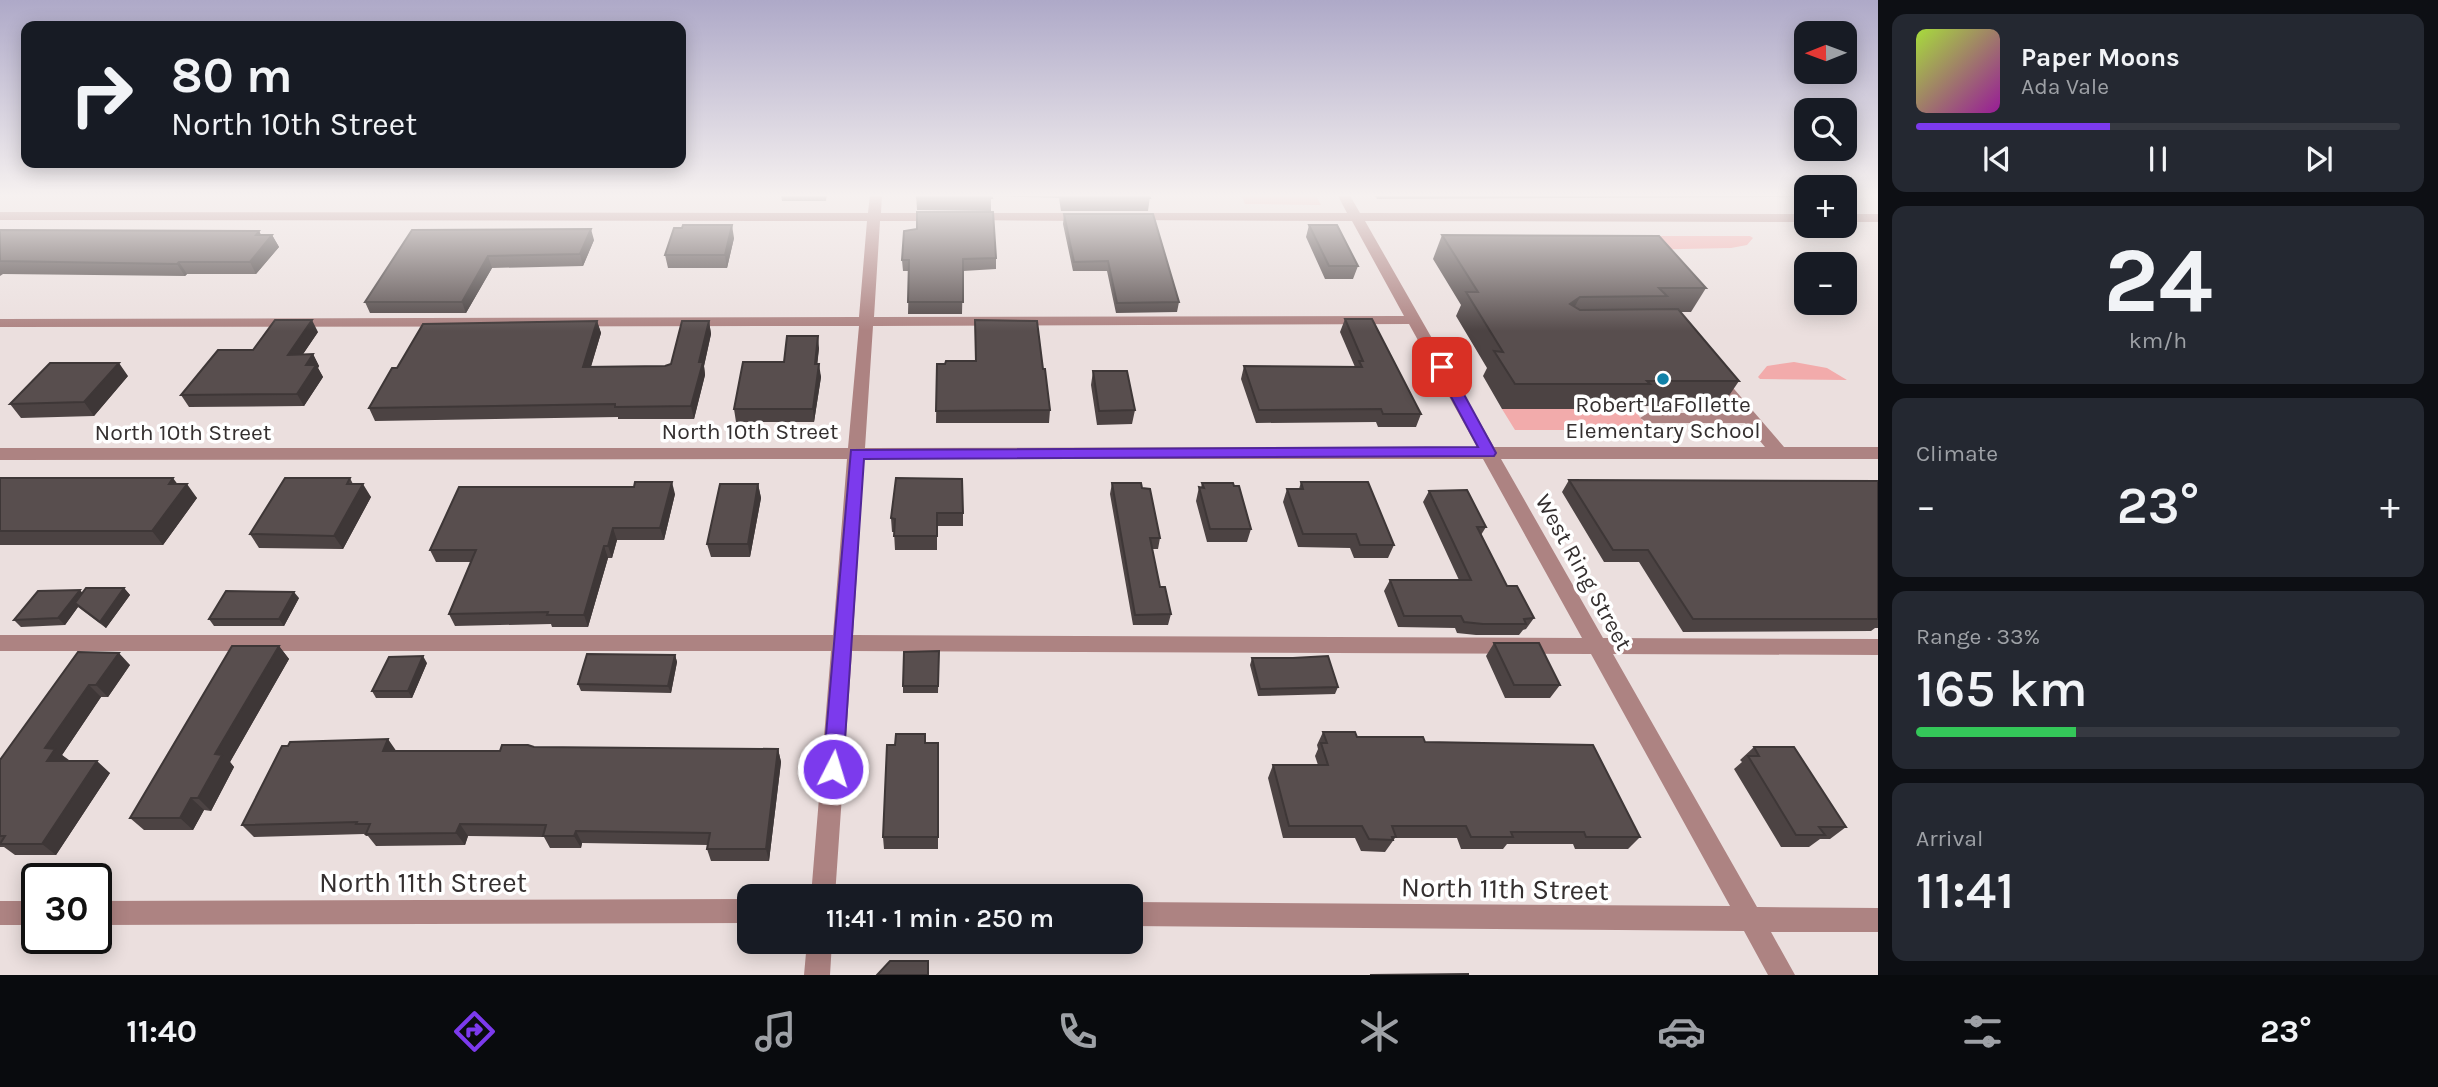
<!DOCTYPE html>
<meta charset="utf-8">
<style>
:root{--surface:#171b24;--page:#242831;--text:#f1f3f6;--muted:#9ea1a6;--line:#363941;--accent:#7c3aed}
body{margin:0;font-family:Karla,sans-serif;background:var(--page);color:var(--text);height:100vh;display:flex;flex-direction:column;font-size:26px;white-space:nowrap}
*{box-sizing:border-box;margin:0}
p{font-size:23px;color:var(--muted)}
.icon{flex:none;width:38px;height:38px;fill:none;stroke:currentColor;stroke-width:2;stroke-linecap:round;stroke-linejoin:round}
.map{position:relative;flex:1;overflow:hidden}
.sheet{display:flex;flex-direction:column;gap:14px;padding:14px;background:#0d0f14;width:560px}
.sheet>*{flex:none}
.banner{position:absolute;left:21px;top:21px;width:665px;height:147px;border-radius:14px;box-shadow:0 4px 18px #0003;background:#171b24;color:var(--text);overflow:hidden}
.needle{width:46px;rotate:269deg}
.tools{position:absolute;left:1794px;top:21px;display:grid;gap:14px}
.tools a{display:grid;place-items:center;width:63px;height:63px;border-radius:14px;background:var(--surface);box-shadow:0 4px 18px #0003;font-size:35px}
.speed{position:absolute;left:21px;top:863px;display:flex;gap:14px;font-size:35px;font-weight:700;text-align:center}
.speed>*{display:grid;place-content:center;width:91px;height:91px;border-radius:50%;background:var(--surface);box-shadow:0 4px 18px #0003;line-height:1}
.speed .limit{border:4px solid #111;border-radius:10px;background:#fff;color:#111}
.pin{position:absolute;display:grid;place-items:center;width:60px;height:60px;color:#fff;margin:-30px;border-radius:14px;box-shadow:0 4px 10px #0006}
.me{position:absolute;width:77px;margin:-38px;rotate:5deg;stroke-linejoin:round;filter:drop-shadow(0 0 5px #0008)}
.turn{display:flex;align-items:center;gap:24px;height:147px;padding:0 35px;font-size:32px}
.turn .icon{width:91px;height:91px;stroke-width:2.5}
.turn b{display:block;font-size:49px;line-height:60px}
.big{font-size:52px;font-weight:600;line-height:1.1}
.sheet .tile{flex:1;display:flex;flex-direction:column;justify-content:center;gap:10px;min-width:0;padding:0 24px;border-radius:14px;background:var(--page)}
.sheet .dial{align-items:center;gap:0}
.dial b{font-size:91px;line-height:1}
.song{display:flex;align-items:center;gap:21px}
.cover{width:84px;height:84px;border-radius:10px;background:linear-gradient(135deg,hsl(80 70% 55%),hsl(300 70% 35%))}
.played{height:7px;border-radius:4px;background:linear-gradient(90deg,var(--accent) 40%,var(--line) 40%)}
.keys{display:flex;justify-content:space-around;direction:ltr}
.heat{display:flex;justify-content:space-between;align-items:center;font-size:38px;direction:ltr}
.charge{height:10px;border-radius:5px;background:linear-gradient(90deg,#34c759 33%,var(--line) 0)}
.trip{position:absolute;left:737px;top:884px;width:406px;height:70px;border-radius:14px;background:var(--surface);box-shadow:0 4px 18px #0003;font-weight:600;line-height:70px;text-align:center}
.menu{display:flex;height:112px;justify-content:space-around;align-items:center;background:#090b0e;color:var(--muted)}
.menu .icon{width:49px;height:49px}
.menu .current{color:var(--accent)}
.menu b{font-size:32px;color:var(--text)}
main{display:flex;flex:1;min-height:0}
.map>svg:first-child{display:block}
.green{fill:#f2abab}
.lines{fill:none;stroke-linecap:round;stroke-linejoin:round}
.minor{fill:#ad8382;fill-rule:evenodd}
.wall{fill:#4c4343}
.shaded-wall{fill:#3e3737}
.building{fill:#584e4e;stroke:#3e3737;stroke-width:2}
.route{fill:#7c3aed;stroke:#51269a;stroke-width:2}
.poi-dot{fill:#1081a8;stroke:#fff;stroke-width:2.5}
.labels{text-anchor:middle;stroke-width:7;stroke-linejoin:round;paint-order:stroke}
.poi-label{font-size:23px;fill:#342f2f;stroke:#fff}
.street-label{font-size:23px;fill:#342f2f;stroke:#fff}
.near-street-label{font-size:28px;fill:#342f2f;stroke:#fff}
</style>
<main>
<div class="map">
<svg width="1878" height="975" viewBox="0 0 1878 975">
<rect width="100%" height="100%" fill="#ebdfde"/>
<!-- green -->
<path class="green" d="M1241 194H1315L1321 205 1245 204Z
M1581 236H1750L1753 238 1747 245 1731 248 1632 250Z
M1794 362 1827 368 1847 380 1760 379 1758 377 1767 366Z
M1502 409H1634L1649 430H1515Z"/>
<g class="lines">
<!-- minor -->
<path class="minor" d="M870 194H882L881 213H938L944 217 938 221H880L874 317 1404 316 1352 221 1125 220V214L1130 213H1347L1337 194H1349L1360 213 1806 214V222L1365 221 1494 447H1765L1745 423H1648L1640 418 1648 413H1736L1708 378 1716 373 1722 375 1784 447H1878V459H1501L1603 638 1878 639V655L1613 654 1757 907 1878 908V932H1771L1795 975H1768L1744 931 1130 926V902L1730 906 1591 654 852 651 835 896H811L831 651H0V635H833L847 459 0 460V448H848L859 326 0 327V319L859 317 867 221 0 220V212L868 213ZM1409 324 1477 447 865 448 873 326ZM864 459H1483L1582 638 853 635Z
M969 213H1088L1094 217 1088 221 964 220V214Z
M1844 214H1878V222H1844Z
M749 899V923L96 925V901Z
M0 901H37V925H0Z
M807 942H832L830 975H804Z"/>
</g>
<!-- wall -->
<path class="wall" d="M78 194H225L79 195Z
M781 194H832H827L826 201H782Z
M916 194H1230V196H1150L1148 211H1061L1059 198 991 196V211L917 210Z
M1374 194H1806V197L1377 199Z
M1064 214 1179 302 1177 312 1116 313 1107 271H1073L1063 224Z
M1309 225 1358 266 1353 279H1325L1306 237Z
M0 230 259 231 261 235H272L279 247 256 274H187L185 276 3 274 0 276Z
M412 230 594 240 583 266 492 268 466 313H370L365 302Z
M1442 235 1706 288 1691 312H1680L1739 381 1722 406H1637L1634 409H1502L1483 376 1487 368 1456 316 1461 305 1433 259Z
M734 238 727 268H668L665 255Z
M996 258V269L963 271 962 314H908L909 271H903L902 260Z
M1345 319 1421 414 1416 427H1378L1376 422 1256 423 1241 379 1244 366 1355 367 1340 332Z
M975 320 1043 369 1050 410 1049 423H936L937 364 976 361Z
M597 321 601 333 591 367 665 366 671 364 709 321 711 334 704 366 705 375 694 419H618V417L375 421 369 408 397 368Z
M318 332 303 354H313L319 366 318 368 323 377 304 406 189 407 181 395 253 350Z
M819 348 817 364 821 377 814 422H736L734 409 784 362Z
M1093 371 1135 410 1132 424 1097 425 1091 385Z
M128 376 94 416 21 418 10 404Z
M0 478 178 484 197 498 163 545H0Z
M350 478 353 484 371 497 343 549 259 548 250 534Z
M896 478 963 513V526H937V550H895L894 532H892L891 518Z
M1569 480 1878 481V628H1875L1871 631 1683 632 1639 562H1604L1562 492Z
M1301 482 1394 545 1388 558H1354L1350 548 1298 547 1283 502 1287 489H1299Z
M1112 483 1142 488 1160 538 1158 549H1152L1160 587 1171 614 1168 625H1133L1110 494Z
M1202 483 1251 529 1247 542H1207L1196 501 1199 487 1201 488Z
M758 484 761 498 750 557H711L707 544Z
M1429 491 1486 527 1481 535 1507 586 1534 618 1526 629 1523 630 1519 635H1476L1457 633 1455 628 1398 627 1384 591 1390 580H1459L1423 502Z
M675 494 664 540H617L612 558H608L588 627H552L551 624 455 626 449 614 471 562H436L430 550Z
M124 588 130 595 106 628 78 607 65 625 21 627 14 620 80 590 82 593Z
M299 598 284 626H214L209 619Z
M1494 643 1560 685 1550 698H1505L1486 656Z
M279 646 289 659 230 762 234 767 211 811 204 810 193 830H144L130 818Z
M939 651 938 693H903V686Z
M78 652 130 665 108 697H101L62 755 68 761 110 773 56 855H15L4 847H0V760Z
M675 655 677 662 671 693 581 691 578 684Z
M1252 658 1338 687 1335 694 1258 696 1250 665Z
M427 663 412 698H376L372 691Z
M1323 732 1357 737 1425 742 1640 837 1628 849H1575L1573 844H1507L1503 849H1461L1457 838H1395L1385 852 1361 851 1355 838H1283L1268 778 1273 765H1318L1315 756 1318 749 1317 745Z
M926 743H938V849H884L883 837Z
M534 747 778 749 781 762 769 861H711L707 849 708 845 582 843 581 848H550L544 837 468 836 465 845 376 846 368 836H366L364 834 254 837 242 825 397 751H500Z
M1754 747 1846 827 1830 839H1820L1809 847H1781L1734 769 1742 762 1740 760Z"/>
<!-- shaded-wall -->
<path class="shaded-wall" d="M732 225 734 238 727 268 725 255Z
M591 229 594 240 583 266 580 254Z
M259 231 265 243 272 235 279 247 256 274 250 262 256 235Z
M488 256 492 268 466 313 462 302Z
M179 262 187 274 185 276 177 264Z
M1580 297 1567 321 1570 304Z
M312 320 318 332 295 366 288 355Z
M597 321 601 333 587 379 583 367Z
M709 321 711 334 704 366 705 375 694 419 691 406 699 362Z
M818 336 819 348 816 377 815 364Z
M313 354 319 366 318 368 323 377 304 406 297 394 306 365Z
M119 363 128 376 94 416 84 402Z
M819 364 821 377 814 422 813 409Z
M173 478 182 490 187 484 197 498 163 545 152 531 169 484Z
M672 482 675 494 664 540 660 528Z
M363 484 371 497 343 549 334 536Z
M758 484 761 498 750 557 748 544Z
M613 528 617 540 612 558 608 546Z
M604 546 608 558 588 627 584 615Z
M124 588 130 595 106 628 100 622Z
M80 590 86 597 75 603 78 607 65 625 58 618Z
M294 592 299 598 284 626 279 619Z
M279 646 289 659 230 762 234 767 211 811 198 798 215 754Z
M119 653 130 665 108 697 96 685Z
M675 655 677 662 671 693 668 686Z
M423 656 427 663 412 698 408 691Z
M89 685 101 697 62 755 69 760 60 773 47 761 45 748Z
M388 739 397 752 383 751Z
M778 749 781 762 769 861 766 849Z
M97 761 110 773 56 855 42 844Z
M191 798 204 810 193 830 180 818Z
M460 824 468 836 465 845 456 833Z
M576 831 582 843 581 848 574 836Z"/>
<!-- building -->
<path class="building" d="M916 194H991L992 198H917Z
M1062 194H1149L1150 198H1063Z
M917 212H993L996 258 963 259V302H908L909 260H902L904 231 917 229Z
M1064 214H1153L1179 302 1117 303 1108 261 1074 262Z
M683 225H732L725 255H665L674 228H682Z
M1309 225H1337L1358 266H1329Z
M591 229 580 254 488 256 462 302H365L412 230Z
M0 230 259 231 256 235H272L250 262H179L177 264 0 261Z
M1442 235 1659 236 1706 288H1659L1667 296 1580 297 1570 304 1580 310 1678 309 1739 381H1647L1650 384H1515L1494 351 1503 352 1466 292H1478Z
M1345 319H1372L1421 414H1383L1381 409 1259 410 1244 366 1362 367 1359 361H1363Z
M275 320H312L288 355 313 354 306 365H316L297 394 181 395 218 350H253Z
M975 320 1037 321 1043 369H1045L1050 410 936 411 937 364H945L946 361H976Z
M597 321 583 367 665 366 671 364 682 321H709L699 362H703L691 406 615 407V404L369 408 392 368H397L423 324Z
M787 336H818L815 364H819L813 409H734L743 362H784Z
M50 363H119L84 402 10 404Z
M1093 371H1127L1135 410 1099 411Z
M0 478H173L169 484H187L152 531H0Z
M285 478H350L347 484H363L334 536 250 534Z
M896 478 962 479 963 513H937V536H894L895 519 891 518Z
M1569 480 1878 481V619H1693L1648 550H1613Z
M635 482H672L660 528H613L608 546H604L584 615H547L548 612 449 614 476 550H430L459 487H634Z
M1301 482H1368L1394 545H1360L1356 534H1303L1287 489H1303Z
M1112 483H1141L1142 488 1150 489 1160 538H1150L1160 587H1165L1171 614 1135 615Z
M1202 483H1233L1234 486H1239L1251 529H1210L1199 487 1204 488Z
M720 484H758L748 544H707Z
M1467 490 1486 527H1477L1507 586H1517L1534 618 1524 619 1526 624H1483L1464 622 1461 616H1404L1390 580H1471L1429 491Z
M86 588H124L100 622 75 603Z
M80 590 58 618 14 620 38 591Z
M226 591 294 592 279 619H209Z
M1494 643H1539L1560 685H1514Z
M232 646H279L215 754 222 755 198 798H191L180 818H130Z
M939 651 938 686H903L904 652Z
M78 652 119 653 96 685H89L45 748 55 749 47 761H97L42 844H0L5 836H0V760Z
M587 654 675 655 668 686 578 684Z
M423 656 408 691H372L389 657Z
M1328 656 1338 687 1260 689 1252 658H1293Z
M1323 732H1355L1357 737H1423L1425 742 1593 745 1640 837H1586L1584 832H1511L1513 837H1471L1466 826H1392L1396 837H1392L1393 840 1369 839 1362 826H1289L1273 765H1328L1321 743H1327Z
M896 734H925V743H938V837H883L887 745H895Z
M388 739 383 751H500L502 745H528L534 747 778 749 766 849H707L710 833 576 831 574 836H543L546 825 460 824 456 833 366 834 370 824H356L357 822 242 825 282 746H288L290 742Z
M1754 747H1794L1846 827H1819L1825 835H1796L1748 756H1759Z
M890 961H928V975H877Z
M1468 974V975H1370Z"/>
<!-- sky -->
<linearGradient id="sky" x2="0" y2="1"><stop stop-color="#aea9c8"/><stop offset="0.59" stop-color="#f6f1f0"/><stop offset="1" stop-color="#f6f1f0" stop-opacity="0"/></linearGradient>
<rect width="1878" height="331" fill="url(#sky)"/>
<!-- route -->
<path class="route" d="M1442 363 1449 367 1496 453 1494 456 864 459 843 769 840 776 833 778 826 776 823 769 851 450 1478 447 1435 367Z"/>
<!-- markers -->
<circle class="poi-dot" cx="1663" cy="379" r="7"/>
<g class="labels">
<!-- poi labels -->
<g class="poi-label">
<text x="1663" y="412">Robert LaFollette<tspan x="1663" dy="26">Elementary School</tspan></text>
</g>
<!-- street labels -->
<g class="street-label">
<text x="750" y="439">North 10th Street</text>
<text x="183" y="440">North 10th Street</text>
<text transform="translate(1584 572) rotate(61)" y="8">West Ring Street</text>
</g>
<!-- near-street labels -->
<g class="near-street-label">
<text x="423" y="892">North 11th Street</text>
<text transform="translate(1505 888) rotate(1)" y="10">North 11th Street</text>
</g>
</g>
</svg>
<div class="tools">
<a><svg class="needle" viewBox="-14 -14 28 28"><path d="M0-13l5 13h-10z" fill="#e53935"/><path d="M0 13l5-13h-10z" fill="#9ea1a6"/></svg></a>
<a><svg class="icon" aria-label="search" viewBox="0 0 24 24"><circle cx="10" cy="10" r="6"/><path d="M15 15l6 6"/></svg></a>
<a>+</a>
<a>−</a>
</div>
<div class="speed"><div class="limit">30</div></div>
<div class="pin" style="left:1442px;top:367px;background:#d93025"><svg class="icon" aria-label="arrive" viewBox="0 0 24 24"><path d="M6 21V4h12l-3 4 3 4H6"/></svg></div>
<svg class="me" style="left:833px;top:769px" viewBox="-20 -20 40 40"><circle r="17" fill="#7c3aed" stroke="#fff" stroke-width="3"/><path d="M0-11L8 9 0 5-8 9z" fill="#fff"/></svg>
<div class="trip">11:41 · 1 min · 250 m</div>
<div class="banner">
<div class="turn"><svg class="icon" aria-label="right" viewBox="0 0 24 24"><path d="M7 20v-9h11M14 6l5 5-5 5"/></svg><div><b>80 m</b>North 10th Street</div></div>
</div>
</div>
<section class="sheet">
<div class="tile">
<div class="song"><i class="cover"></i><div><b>Paper Moons</b><p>Ada Vale</p></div></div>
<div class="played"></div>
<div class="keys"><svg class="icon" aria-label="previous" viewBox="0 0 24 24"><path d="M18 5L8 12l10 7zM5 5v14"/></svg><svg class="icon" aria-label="pause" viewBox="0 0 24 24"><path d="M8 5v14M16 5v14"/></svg><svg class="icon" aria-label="next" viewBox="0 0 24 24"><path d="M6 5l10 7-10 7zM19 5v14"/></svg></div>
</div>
<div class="tile dial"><b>24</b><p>km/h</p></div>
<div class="tile"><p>Climate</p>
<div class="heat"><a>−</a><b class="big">23°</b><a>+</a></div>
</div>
<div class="tile"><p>Range · 33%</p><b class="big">165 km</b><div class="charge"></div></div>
<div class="tile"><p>Arrival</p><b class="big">11:41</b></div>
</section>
</main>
<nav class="menu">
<b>11:40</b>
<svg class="icon current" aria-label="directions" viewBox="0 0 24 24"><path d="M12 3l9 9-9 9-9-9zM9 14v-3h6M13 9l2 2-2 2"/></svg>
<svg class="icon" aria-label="music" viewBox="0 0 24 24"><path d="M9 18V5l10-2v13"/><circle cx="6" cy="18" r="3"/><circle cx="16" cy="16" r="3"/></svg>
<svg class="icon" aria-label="phone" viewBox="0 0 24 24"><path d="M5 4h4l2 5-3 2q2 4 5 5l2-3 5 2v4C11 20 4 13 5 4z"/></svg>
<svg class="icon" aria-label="climate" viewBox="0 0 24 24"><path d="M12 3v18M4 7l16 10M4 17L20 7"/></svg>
<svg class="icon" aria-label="car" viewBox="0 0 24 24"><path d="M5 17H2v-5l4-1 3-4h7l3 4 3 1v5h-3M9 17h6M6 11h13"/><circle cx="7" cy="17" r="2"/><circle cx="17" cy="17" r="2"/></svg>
<svg class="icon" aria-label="filters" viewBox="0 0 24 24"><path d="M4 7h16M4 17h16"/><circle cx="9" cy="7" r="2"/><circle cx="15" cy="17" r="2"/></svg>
<b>23°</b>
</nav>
